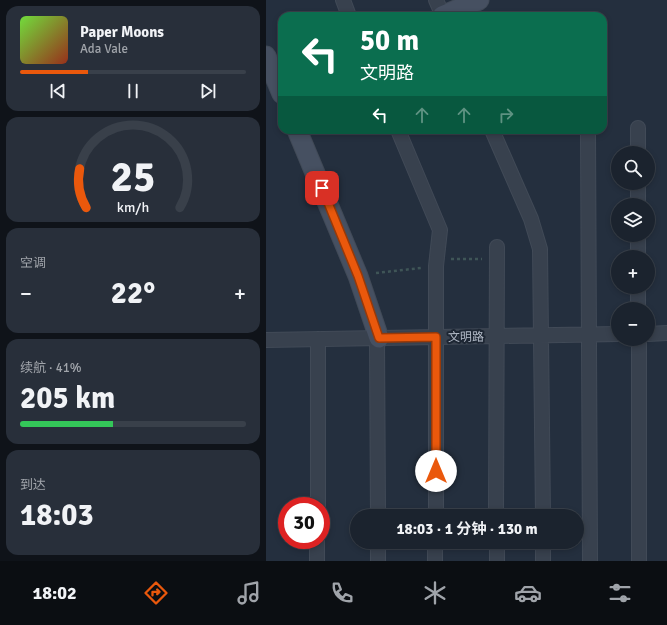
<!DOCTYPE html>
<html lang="zh">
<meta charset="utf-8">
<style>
:root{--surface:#1b232e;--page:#282f3a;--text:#f1f3f6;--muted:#a0a4aa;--line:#39404a;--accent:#ea580c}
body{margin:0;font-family:Signika,"Noto Sans SC",sans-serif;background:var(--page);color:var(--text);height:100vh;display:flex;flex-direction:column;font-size:15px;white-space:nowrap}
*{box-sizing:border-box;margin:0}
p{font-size:13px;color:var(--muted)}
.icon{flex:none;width:22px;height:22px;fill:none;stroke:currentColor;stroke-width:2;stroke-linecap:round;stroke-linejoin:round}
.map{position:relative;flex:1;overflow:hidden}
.side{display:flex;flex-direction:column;gap:6px;padding:6px;background:#0f1319;width:266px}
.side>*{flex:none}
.guide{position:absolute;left:12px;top:12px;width:329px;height:122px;border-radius:12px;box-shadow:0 2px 6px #0003,0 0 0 1px var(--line);background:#0b6e4f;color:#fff;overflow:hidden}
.buttons{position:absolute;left:345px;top:146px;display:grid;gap:8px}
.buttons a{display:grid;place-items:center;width:44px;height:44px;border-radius:50%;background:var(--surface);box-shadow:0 2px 6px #0003,0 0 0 1px var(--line);font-size:20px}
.speed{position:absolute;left:12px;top:497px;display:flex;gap:8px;font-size:20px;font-weight:700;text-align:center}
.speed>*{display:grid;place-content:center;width:52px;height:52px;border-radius:50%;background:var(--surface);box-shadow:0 2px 6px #0003,0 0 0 1px var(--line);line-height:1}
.speed .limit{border:6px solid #d22;background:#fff;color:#111}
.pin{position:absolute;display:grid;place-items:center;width:34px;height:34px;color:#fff;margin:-17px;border-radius:8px;box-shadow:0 2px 6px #0006}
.me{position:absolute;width:44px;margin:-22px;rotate:0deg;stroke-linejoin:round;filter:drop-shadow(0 0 3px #0008)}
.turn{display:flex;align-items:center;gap:14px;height:84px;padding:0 16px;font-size:18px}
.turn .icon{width:52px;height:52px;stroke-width:2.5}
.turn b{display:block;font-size:28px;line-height:34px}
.lanes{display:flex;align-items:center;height:38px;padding:0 16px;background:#0003;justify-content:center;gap:20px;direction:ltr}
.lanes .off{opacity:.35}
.big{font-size:30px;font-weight:700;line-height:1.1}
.side .widget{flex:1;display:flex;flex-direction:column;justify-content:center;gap:6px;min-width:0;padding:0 14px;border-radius:12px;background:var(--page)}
.side .dial{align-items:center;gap:0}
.dial svg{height:104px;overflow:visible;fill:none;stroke:var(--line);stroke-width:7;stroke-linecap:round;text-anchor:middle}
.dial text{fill:var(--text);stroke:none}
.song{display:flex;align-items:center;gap:12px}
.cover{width:48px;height:48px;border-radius:6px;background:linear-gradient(135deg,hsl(100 70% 55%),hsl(10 70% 35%))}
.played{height:4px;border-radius:2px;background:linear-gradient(90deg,var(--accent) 30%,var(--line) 30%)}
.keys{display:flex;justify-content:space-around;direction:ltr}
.heat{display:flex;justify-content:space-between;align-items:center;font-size:22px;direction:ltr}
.charge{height:6px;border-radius:3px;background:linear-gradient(90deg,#34c759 41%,var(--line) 0)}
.trip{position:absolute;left:84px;top:509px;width:234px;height:40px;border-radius:20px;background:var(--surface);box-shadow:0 2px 6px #0003,0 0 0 1px var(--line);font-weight:700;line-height:40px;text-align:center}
.tab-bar{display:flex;height:64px;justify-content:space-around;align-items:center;background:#0b0e12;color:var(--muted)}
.tab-bar .icon{width:28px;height:28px}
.tab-bar .current{color:var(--accent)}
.tab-bar b{font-size:18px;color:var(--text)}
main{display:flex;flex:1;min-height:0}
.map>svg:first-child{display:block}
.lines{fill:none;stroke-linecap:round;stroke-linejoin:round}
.street-casing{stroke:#414a57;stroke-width:16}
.secondary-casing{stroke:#414a57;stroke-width:21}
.path{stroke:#3f5557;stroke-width:2.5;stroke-dasharray:3 3;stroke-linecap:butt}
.street{stroke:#38414e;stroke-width:14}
.secondary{stroke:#465061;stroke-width:19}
.route-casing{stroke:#983908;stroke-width:10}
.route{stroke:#ea580c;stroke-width:7}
.labels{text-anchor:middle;stroke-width:4;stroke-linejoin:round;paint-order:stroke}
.street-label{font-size:12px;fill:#b4bcc9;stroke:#1d2633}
</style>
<main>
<section class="side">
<div class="widget">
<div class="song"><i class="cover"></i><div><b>Paper Moons</b><p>Ada Vale</p></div></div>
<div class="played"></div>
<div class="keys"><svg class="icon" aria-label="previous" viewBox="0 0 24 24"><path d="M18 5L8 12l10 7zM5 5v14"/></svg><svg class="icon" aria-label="pause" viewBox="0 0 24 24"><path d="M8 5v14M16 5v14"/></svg><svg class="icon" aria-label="next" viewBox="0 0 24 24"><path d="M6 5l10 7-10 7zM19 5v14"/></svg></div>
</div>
<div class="widget dial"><svg viewBox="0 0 100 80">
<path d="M14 69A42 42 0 1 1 86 69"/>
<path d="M14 69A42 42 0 0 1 9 39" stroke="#ea580c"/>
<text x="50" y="56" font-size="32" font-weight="700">25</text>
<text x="50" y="72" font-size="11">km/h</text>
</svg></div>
<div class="widget"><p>空调</p>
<div class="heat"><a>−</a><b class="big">22°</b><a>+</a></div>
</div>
<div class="widget"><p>续航 · 41%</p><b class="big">205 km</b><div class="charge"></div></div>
<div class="widget"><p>到达</p><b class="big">18:03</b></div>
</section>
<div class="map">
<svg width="401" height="561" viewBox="0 0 401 561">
<rect width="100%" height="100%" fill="#242f3e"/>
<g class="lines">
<defs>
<path id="street" d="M77 0 83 16
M170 0 177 16
M372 128V153
M132 130 174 230 170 266V516
M226 130 265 219 274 249 277 516
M322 130 324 561
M372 183V205
M372 235V257
M372 287V309
M382 334 401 333
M111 338 112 516
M373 339V561
M0 340 352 334
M52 506V339
M230 516 231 247
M112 542V561
M231 542V561
M277 542V561
M51 561V540
M169 561V542"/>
<path id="secondary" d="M176 16 213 0
M0 56 16 94
M31 130 92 276 113 338"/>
</defs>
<!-- street casing -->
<use href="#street" class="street-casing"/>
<!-- secondary casing -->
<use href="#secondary" class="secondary-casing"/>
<!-- path -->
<path class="path" d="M185 259H216
M110 273 155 268"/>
<!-- street -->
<use href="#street" class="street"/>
<!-- secondary -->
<use href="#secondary" class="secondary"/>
</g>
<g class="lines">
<defs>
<path id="route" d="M56 188 92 276 113 338 170 337V471"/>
</defs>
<!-- route casing -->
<use href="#route" class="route-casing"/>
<!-- route -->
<use href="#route" class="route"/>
</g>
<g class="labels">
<!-- street labels -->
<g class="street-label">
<text transform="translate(200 337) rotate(-1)" y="4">文明路</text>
</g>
</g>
</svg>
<div class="buttons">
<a><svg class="icon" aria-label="search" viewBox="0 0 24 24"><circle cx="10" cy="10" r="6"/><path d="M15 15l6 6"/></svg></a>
<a><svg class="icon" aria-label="layers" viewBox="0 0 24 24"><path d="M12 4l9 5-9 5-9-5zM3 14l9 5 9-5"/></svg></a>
<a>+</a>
<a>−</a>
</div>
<div class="speed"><div class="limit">30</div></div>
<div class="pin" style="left:56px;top:188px;background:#d93025"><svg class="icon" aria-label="arrive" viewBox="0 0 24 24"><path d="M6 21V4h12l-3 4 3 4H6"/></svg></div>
<svg class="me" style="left:170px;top:471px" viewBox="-20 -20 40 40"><circle r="19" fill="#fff"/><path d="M0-13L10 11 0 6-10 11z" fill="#ea580c"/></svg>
<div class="trip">18:03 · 1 分钟 · 130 m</div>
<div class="guide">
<div class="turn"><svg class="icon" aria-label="left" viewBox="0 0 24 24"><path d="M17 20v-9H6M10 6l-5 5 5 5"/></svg><div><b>50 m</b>文明路</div></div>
<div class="lanes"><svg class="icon" aria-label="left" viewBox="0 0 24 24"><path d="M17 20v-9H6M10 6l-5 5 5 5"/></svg><svg class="icon off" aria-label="ahead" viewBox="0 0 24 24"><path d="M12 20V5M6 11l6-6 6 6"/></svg><svg class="icon off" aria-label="ahead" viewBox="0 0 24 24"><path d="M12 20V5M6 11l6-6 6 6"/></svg><svg class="icon off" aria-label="right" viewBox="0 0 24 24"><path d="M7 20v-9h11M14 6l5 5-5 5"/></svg></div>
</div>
</div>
</main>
<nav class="tab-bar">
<b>18:02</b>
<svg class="icon current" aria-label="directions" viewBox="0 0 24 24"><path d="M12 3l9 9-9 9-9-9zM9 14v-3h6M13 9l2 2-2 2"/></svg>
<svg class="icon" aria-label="music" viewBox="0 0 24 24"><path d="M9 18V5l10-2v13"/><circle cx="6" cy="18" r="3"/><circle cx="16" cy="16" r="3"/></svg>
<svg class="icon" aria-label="phone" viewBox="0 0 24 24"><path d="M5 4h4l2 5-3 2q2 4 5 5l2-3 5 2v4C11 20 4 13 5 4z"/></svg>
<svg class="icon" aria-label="climate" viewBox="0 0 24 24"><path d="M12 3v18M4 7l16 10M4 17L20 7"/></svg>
<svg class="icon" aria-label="car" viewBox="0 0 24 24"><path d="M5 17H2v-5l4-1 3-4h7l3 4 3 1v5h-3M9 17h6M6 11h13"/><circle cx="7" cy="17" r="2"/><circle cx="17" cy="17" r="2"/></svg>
<svg class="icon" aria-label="filters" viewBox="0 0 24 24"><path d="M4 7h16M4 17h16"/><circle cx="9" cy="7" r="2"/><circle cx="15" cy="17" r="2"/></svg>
</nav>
